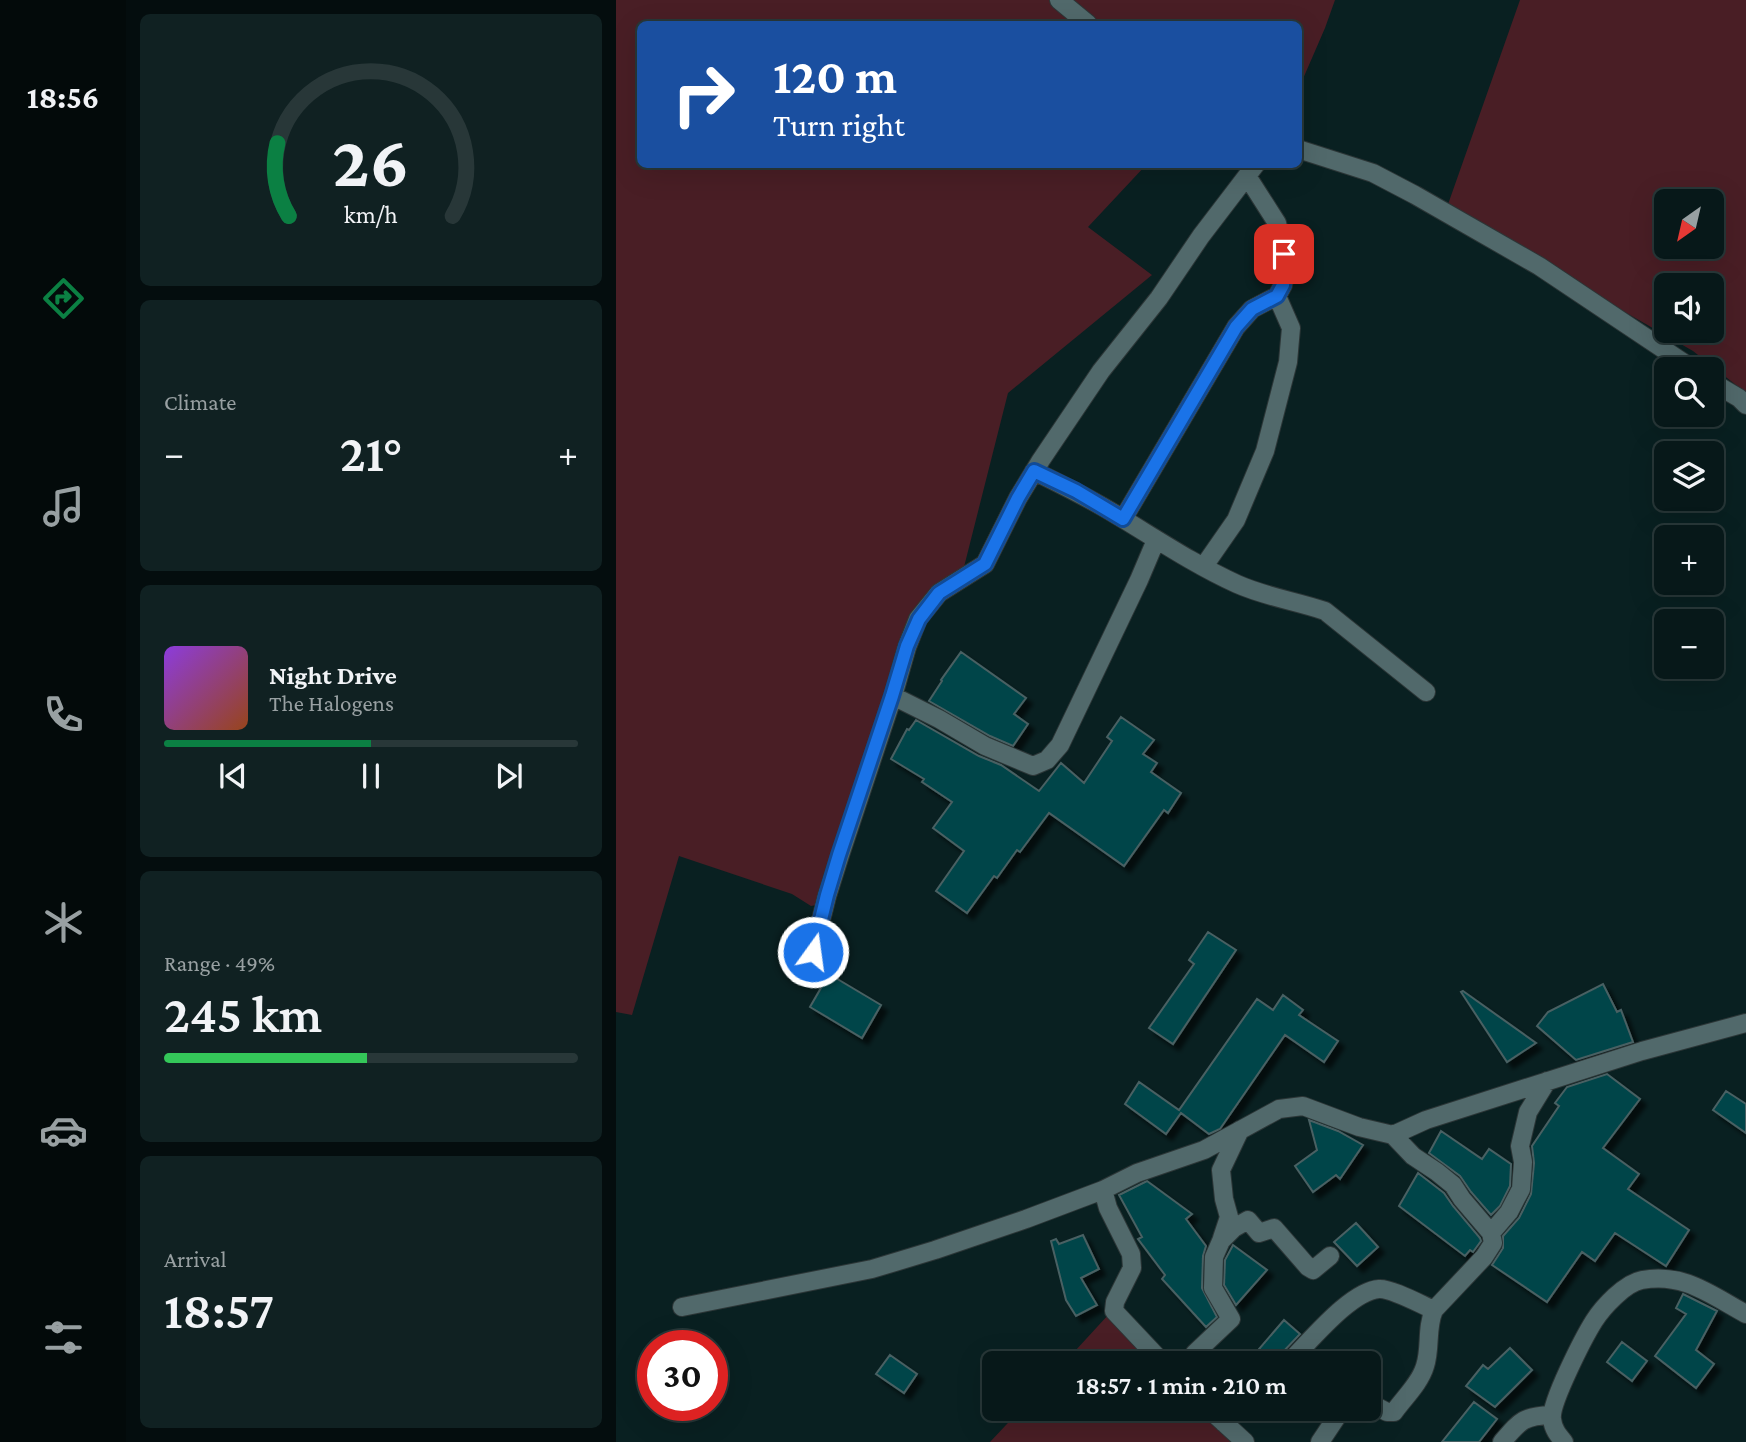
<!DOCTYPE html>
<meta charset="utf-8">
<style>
:root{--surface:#071819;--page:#102122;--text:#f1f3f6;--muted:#98a0a2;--line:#283738;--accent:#0b8043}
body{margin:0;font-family:"Crimson Pro",serif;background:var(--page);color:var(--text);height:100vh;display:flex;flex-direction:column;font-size:26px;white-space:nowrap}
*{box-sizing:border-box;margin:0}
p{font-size:23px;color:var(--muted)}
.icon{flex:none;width:38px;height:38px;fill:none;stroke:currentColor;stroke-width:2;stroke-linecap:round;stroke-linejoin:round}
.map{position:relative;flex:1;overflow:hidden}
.sheet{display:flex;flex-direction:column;gap:14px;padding:14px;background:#040d0e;width:490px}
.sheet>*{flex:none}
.banner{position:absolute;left:21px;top:21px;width:665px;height:147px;border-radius:10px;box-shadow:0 7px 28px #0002,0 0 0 2px var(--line);background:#1a4fa0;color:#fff;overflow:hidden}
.needle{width:46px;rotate:214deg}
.controls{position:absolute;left:1038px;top:189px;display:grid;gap:14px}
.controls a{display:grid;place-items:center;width:70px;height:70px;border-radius:10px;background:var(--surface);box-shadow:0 7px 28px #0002,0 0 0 2px var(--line);font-size:35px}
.speed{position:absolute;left:21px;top:1330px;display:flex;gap:14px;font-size:35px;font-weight:700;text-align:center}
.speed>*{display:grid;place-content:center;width:91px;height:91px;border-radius:50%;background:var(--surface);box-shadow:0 7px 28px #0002,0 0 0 2px var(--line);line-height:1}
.speed .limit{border:10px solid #d22;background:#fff;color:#111}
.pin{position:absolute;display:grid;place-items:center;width:60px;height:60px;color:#fff;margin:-30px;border-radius:14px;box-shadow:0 4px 10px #0006}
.me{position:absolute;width:77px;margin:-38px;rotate:14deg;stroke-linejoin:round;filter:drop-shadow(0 0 5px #0008)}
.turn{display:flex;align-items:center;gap:24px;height:147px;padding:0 21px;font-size:32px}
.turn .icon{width:91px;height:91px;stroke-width:2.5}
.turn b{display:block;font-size:49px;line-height:60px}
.big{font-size:52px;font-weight:600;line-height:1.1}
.sheet .card{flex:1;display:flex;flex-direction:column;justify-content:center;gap:10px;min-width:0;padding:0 24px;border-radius:10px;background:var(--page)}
.sheet .dial{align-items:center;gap:0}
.dial svg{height:182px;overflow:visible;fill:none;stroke:var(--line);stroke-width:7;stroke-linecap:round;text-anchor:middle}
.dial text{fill:var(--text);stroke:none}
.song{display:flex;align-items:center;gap:21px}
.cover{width:84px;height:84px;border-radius:10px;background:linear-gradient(135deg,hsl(270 70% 55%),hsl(20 70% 35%))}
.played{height:7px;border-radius:4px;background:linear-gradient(90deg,var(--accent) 50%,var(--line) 50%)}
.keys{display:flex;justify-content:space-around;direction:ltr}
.heat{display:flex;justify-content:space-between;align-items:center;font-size:38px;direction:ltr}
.charge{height:10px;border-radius:5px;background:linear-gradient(90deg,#34c759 49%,var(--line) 0)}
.trip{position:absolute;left:366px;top:1351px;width:399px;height:70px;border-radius:10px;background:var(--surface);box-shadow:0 7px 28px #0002,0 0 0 2px var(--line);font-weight:600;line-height:70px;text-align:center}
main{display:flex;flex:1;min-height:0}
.tabs{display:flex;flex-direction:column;width:126px;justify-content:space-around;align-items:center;background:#030a0a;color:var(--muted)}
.tabs .icon{width:49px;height:49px}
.tabs .active{color:var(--accent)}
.tabs b{font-size:32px;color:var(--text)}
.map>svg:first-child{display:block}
.green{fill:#491e25;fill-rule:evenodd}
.building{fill:#024549;stroke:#496163;stroke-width:2;filter:url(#shadow)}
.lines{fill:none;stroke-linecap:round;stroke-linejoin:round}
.street-casing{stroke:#2c3637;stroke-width:20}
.street{stroke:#51696b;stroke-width:18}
.route-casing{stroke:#114b97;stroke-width:18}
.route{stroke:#1a73e8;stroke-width:12}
</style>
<main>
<nav class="tabs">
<b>18:56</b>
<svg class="icon active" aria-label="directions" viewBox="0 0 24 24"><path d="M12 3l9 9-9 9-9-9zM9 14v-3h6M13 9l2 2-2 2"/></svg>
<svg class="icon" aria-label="music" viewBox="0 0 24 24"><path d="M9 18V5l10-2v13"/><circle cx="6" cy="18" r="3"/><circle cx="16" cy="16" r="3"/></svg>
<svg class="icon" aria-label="phone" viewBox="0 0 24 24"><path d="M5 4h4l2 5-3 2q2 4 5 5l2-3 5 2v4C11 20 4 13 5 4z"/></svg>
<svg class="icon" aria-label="climate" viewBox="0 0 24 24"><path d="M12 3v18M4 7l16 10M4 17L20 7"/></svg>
<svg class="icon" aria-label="car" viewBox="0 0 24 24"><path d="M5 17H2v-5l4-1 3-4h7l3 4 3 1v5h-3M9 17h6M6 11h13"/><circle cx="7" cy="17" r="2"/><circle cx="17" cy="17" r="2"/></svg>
<svg class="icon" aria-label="filters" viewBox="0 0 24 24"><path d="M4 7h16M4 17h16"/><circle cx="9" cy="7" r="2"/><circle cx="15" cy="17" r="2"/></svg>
</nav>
<section class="sheet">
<div class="card dial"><svg viewBox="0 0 100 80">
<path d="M14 69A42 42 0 1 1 86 69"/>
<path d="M14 69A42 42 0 0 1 9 37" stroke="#0b8043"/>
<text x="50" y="56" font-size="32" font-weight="700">26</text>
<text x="50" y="72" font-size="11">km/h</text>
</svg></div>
<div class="card"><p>Climate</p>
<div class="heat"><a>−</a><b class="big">21°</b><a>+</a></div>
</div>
<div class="card">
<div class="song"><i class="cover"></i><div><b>Night Drive</b><p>The Halogens</p></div></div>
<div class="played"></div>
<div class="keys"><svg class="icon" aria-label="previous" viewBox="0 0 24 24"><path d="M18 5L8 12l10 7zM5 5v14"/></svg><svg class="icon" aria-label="pause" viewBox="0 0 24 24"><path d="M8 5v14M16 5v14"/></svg><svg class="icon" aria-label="next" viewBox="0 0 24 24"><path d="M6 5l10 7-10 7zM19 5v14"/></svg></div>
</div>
<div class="card"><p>Range · 49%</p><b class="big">245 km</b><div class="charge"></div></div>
<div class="card"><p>Arrival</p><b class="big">18:57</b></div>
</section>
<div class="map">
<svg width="1130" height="1442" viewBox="0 0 1130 1442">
<defs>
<filter id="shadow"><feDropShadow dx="6" dy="6" stdDeviation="2" flood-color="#0009"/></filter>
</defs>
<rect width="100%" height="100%" fill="#092021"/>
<!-- green -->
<path class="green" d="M0 0H719L709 28 683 88 682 24H24V164L530 165 472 227 536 275 392 393 348 567 306 627 263 743 236 848 216 902 195 906 176 894 63 856 16 1015 0 1012Z
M904 0H1130V393L1077 351 830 210ZM1050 201H1096V247H1050ZM1050 285H1096V331H1050Z
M493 1314 541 1363H448Z
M405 1409H586L618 1442H374Z"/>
<!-- building -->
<path class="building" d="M345 652 410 698 398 714 412 724 397 746 374 736 313 701 326 681 325 680Z
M505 717 538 740 527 754 541 763 535 772 565 793 552 813 548 810 508 866 433 813 404 852 401 850 381 878 378 876 351 913 320 891 348 851 317 828 336 802 306 782 308 779 275 759 291 729 293 730 300 720 363 756 385 765 423 791 445 763 468 783 496 741 491 737Z
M592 932 620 950 557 1044 533 1028 578 964 573 960Z
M213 974 265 1005 246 1038 194 1007Z
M987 984 1001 1012 1005 1010 1017 1042 960 1060 921 1026 932 1012Z
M847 991 920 1043 891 1062 845 992Z
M667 995 687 1010 683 1015 722 1041 708 1062 669 1035 604 1129 593 1134 565 1113 550 1134 509 1104 523 1082 563 1110 641 999 657 1010Z
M991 1074 1024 1099 987 1148 1023 1174 1012 1189 1073 1230 1050 1266 999 1233 979 1261 966 1252 931 1302 876 1265 887 1248V1236L903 1218 915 1194 918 1163 916 1146 943 1106 939 1103 951 1087Z
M1110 1091 1130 1104V1133L1097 1110Z
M693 1120 722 1131 747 1145 724 1179 720 1175 697 1192 679 1166 701 1150Z
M825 1131 866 1159 873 1149 895 1164 894 1186 884 1206 875 1215 855 1192 844 1176 813 1153Z
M802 1173 828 1193 837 1206 864 1238 865 1241 857 1252 854 1250 849 1256 783 1206Z
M531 1181 576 1214 570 1219 590 1246 587 1256 586 1288 601 1317 590 1327 546 1279 549 1275 522 1239 526 1237 503 1195Z
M740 1223 762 1247 741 1266 718 1242Z
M467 1235 483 1269 465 1278 481 1305 460 1316 450 1300 435 1241 440 1239 443 1244Z
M617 1245 651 1270 620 1305 608 1285 609 1260Z
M1067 1294 1101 1311 1080 1350 1098 1364 1080 1388 1039 1356 1070 1314 1060 1308Z
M668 1320 684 1334 664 1355 661 1363H631Z
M1006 1342 1031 1361 1016 1381 991 1362Z
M894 1348 916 1370 879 1407 850 1386 867 1365 872 1369Z
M274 1355 301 1374 288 1393 260 1374Z
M858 1402 881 1419 863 1442H826Z"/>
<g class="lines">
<defs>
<path id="street" d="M443 0 472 24
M682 149 757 173 799 195 923 266 1077 369
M1096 382 1123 398 1130 405
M418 471C446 485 473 498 499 514 539 538 579 565 621 584 650 597 680 601 709 611L810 692
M507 519 620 327 636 309 661 296 667 285 669 272 668 254 661 223 631 176
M588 566 620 520 649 451 672 362 675 328 661 296
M277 696 323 719 369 746 417 766 431 760 444 745 523 580 540 540
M197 952 211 896 224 855 277 696 291 647 302 619 323 593 369 564 402 498 425 460 485 371 543 298 585 236 640 164
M487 1190 492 1208 515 1254 516 1268 499 1302 498 1311 547 1363
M875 1233 893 1212 905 1189 907 1162 904 1146 912 1112 931 1081
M606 1238 613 1217 608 1199 605 1170 624 1130
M66 1307 256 1269 319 1250 410 1219 487 1190 521 1173 588 1150 663 1109 687 1106 743 1127 777 1135 810 1120 1026 1051 1130 1023
M573 1363 579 1353 615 1319 597 1288 598 1257 605 1241 618 1228 632 1220 643 1233 658 1228 692 1267 697 1270 714 1256
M672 1363C693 1343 734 1291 763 1289 775 1288 806 1305 818 1310
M752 1402 771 1412H778C788 1398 804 1383 809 1366 815 1348 810 1328 818 1310L868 1257 877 1243 875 1233 846 1199 837 1185 821 1172 797 1156 777 1135
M593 1409 629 1442
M608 1423 623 1409
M704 1442 726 1409
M886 1442C904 1421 907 1416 935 1415
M948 1442C942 1435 937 1429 936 1419 934 1403 968 1337 978 1321 987 1307 1009 1283 1026 1280 1067 1272 1095 1295 1130 1314"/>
</defs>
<!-- street casing -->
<use href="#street" class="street-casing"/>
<!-- street -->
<use href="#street" class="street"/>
</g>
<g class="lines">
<defs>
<path id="route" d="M197 952 211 895 223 855 276 696 291 646 303 619 323 593 369 564 402 498 418 471 460 491 507 519 620 327 636 309 661 296 667 285 669 272 668 254"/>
</defs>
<!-- route casing -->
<use href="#route" class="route-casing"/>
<!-- route -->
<use href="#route" class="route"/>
</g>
</svg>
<div class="controls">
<a><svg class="needle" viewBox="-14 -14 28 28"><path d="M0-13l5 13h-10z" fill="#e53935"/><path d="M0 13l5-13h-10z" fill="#98a0a2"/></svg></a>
<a><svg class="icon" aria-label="sound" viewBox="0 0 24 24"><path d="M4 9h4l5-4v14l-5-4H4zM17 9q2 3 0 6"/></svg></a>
<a><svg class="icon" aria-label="search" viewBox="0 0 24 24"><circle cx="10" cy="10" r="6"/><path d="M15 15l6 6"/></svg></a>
<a><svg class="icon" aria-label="layers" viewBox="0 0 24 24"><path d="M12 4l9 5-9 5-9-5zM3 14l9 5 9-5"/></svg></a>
<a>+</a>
<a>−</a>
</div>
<div class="speed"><div class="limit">30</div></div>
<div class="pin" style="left:668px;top:254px;background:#d93025"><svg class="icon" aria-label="arrive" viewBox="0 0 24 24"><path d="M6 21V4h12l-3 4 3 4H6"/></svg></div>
<svg class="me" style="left:197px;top:952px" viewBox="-20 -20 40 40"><circle r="17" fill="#1a73e8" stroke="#fff" stroke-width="3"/><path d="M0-11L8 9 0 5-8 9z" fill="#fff"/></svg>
<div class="trip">18:57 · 1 min · 210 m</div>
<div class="banner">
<div class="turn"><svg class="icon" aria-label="right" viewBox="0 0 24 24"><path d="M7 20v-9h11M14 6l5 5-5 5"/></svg><div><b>120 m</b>Turn right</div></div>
</div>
</div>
</main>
